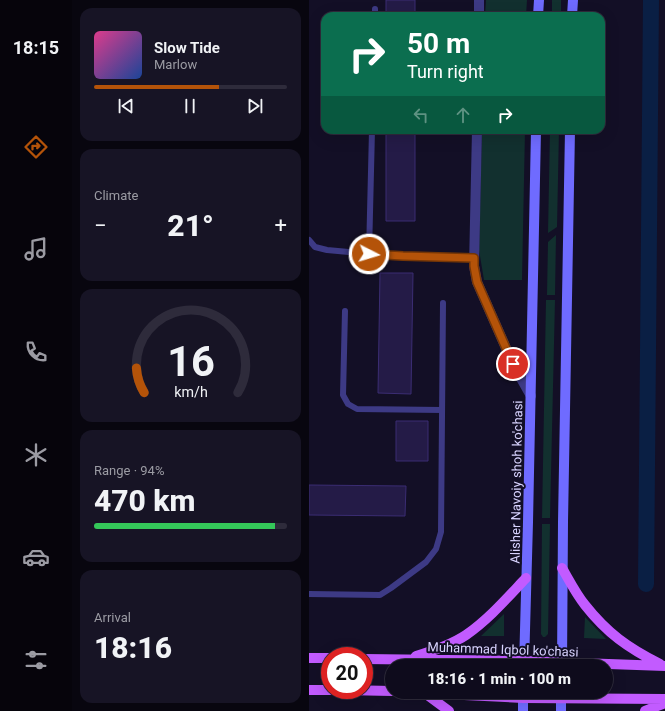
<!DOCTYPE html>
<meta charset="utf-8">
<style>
:root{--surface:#0e0b1c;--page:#171425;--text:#f1f3f6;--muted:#9b9ba3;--line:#2e2b3b;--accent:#b45309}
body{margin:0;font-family:Roboto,sans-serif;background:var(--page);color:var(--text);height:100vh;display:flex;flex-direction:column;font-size:15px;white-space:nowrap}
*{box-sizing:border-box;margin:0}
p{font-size:13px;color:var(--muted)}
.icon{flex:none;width:22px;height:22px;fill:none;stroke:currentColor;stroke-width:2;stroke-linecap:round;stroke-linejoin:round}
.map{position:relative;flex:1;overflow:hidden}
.sheet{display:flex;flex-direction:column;gap:8px;padding:8px;background:#08060f;width:237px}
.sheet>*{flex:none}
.hud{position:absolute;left:12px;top:12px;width:284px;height:122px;border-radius:12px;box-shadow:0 4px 16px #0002,0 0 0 1px var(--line);background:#0b6e4f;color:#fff;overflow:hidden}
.speed{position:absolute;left:12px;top:647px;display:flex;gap:8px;font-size:20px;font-weight:700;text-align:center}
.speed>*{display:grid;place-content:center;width:52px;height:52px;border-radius:50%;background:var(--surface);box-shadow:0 4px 16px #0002,0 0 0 1px var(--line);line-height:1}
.speed .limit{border:6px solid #d22;background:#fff;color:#111}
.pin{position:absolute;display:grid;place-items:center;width:34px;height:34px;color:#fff;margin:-17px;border:2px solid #fff;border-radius:50%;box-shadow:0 1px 4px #0007}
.me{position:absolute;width:44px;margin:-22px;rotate:95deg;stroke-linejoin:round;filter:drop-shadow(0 0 3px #0008)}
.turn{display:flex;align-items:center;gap:14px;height:84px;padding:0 20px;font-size:18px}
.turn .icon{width:52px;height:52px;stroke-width:2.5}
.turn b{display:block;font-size:28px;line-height:34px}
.lanes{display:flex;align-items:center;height:38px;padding:0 20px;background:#0003;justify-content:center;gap:20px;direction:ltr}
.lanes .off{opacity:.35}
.big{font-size:30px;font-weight:800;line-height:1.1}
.sheet .widget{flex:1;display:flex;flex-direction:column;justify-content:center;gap:6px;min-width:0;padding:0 14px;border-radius:12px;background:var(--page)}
.sheet .dial{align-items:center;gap:0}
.dial svg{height:104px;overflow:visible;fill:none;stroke:var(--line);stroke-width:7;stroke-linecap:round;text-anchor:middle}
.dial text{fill:var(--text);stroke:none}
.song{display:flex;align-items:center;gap:12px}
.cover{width:48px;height:48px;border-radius:6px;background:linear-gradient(135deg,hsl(330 70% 55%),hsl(220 70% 35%))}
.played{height:4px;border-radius:2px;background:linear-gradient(90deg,var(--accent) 65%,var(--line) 65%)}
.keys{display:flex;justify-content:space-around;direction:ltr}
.heat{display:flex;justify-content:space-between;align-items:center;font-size:22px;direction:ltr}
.charge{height:6px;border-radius:3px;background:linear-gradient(90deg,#34c759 94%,var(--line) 0)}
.trip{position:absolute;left:76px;top:659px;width:228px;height:40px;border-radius:20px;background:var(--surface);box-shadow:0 4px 16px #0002,0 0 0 1px var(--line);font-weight:800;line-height:40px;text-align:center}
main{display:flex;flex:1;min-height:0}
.tabs{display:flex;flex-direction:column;width:72px;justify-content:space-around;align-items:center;background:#06040b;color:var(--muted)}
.tabs .icon{width:28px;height:28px}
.tabs .active{color:var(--accent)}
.tabs b{font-size:18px;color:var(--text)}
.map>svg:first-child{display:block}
.green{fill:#12302f}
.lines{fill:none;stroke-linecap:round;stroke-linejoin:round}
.canal{stroke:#0a1f44;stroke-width:16}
.building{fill:#241b47;stroke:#3b2d73}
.service{stroke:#3d3a85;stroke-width:6}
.minor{stroke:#3d3a85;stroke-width:10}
.secondary{stroke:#6f6bff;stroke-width:10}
.primary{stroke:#c25bff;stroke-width:10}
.route-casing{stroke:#753606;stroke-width:10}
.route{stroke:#b45309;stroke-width:7}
.labels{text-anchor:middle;stroke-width:4;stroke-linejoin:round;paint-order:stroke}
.street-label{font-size:13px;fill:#d9d4ff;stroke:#130f26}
</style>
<main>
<nav class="tabs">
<b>18:15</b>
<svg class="icon active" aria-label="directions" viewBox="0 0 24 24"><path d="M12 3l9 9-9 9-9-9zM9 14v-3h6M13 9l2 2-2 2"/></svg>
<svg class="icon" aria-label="music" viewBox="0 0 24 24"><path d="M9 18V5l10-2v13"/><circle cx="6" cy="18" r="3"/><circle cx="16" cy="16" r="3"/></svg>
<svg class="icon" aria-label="phone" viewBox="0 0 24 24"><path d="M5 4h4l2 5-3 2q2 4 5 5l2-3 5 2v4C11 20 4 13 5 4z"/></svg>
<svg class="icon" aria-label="climate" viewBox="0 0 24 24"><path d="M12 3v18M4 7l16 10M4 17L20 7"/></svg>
<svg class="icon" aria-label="car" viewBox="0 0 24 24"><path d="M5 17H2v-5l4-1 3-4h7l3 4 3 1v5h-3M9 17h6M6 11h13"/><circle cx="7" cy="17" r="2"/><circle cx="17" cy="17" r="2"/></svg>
<svg class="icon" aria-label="filters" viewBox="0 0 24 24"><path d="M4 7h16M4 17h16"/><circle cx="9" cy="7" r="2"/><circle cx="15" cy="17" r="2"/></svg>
</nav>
<section class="sheet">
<div class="widget">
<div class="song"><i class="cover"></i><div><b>Slow Tide</b><p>Marlow</p></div></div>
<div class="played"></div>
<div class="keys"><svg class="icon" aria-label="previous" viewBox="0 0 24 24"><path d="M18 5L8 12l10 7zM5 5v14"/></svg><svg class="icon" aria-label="pause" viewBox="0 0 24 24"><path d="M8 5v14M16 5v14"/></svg><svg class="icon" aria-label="next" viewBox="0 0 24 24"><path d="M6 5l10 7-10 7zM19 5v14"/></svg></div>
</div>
<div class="widget"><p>Climate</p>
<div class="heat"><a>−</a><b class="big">21°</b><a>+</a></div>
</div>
<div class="widget dial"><svg viewBox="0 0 100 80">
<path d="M14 69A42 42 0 1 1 86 69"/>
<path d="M14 69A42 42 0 0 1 8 50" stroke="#b45309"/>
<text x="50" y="56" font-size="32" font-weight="700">16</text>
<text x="50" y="72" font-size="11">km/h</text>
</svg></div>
<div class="widget"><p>Range · 94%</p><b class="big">470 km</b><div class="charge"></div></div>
<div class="widget"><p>Arrival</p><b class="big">18:16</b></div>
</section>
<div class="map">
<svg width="356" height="711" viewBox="0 0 356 711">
<rect width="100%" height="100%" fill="#130f26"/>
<!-- green -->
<path class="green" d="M177 0H218L217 16H176Z
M243 0H252V16H243Z
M173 130H216L213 280H175L170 250Z
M241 130H250L248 227 239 233Z
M247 235 246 295H238L239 242Z
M237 300H246L241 518H233Z
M233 524H241L239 634 236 637H234L232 634Z
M195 614V636H172Z
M276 617 297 639 275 638Z"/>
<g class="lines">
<!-- canal -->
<path class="canal" d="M337 584 342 0"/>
</g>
<!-- building -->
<path class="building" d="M77 0H106V16H77Z
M77 130H106V221H77Z
M71 273H104L102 394 69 393Z
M87 421H119V461H87Z
M0 485 97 486 96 516 0 515Z"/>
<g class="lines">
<!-- service -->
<path class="service" d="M66 16V9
M0 240 6 247 18 250 94 257 165 258
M60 254 63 130
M36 311 34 395 39 404 48 409 133 410
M0 594 71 595 82 588 117 562 127 549 132 532 134 303"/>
<!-- minor -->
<path class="minor" d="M170 16V0
M168 130 165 266 168 282 204 364 222 396"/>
<!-- secondary -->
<path class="secondary" d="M229 16 230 0
M263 16 264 0
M215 666 219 522 227 130
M253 666 254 522 261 130
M214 711V692
M252 711V692"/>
<!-- primary -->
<path class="primary" d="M253 568C260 580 267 594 276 605 298 633 319 648 351 664
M107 656C124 651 142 645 157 635 180 619 198 598 217 578
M0 658H21
M55 659 215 661 356 666
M0 690H21
M34 690 83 691
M94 692 214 698 356 699
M117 694 140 711
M336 711 356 703"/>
</g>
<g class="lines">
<defs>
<path id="route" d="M60 254 94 256 165 258V266L168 282 204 364"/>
</defs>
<!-- route casing -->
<use href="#route" class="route-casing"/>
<!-- route -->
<use href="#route" class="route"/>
</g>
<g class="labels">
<!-- street labels -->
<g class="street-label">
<text transform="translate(207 482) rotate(-89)" y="5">Alisher Navoiy shoh ko'chasi</text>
<text transform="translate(194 649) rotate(2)" y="5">Muhammad Iqbol ko'chasi</text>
</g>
</g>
</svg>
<div class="speed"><div class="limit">20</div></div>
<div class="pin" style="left:204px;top:364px;background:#d93025"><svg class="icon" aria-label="arrive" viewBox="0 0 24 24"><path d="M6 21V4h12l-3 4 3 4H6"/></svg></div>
<svg class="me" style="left:60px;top:254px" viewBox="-20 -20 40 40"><circle r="17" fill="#b45309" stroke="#fff" stroke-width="3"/><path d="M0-11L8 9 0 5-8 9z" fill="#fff"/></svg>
<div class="trip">18:16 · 1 min · 100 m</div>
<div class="hud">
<div class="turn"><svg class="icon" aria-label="right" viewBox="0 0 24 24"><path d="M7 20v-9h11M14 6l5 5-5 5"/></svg><div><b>50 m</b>Turn right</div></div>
<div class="lanes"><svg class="icon off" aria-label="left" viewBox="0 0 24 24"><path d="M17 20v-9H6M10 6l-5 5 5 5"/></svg><svg class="icon off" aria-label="ahead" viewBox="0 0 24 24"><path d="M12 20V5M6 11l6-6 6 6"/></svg><svg class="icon" aria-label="right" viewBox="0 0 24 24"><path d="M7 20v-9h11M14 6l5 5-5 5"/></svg></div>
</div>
</div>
</main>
